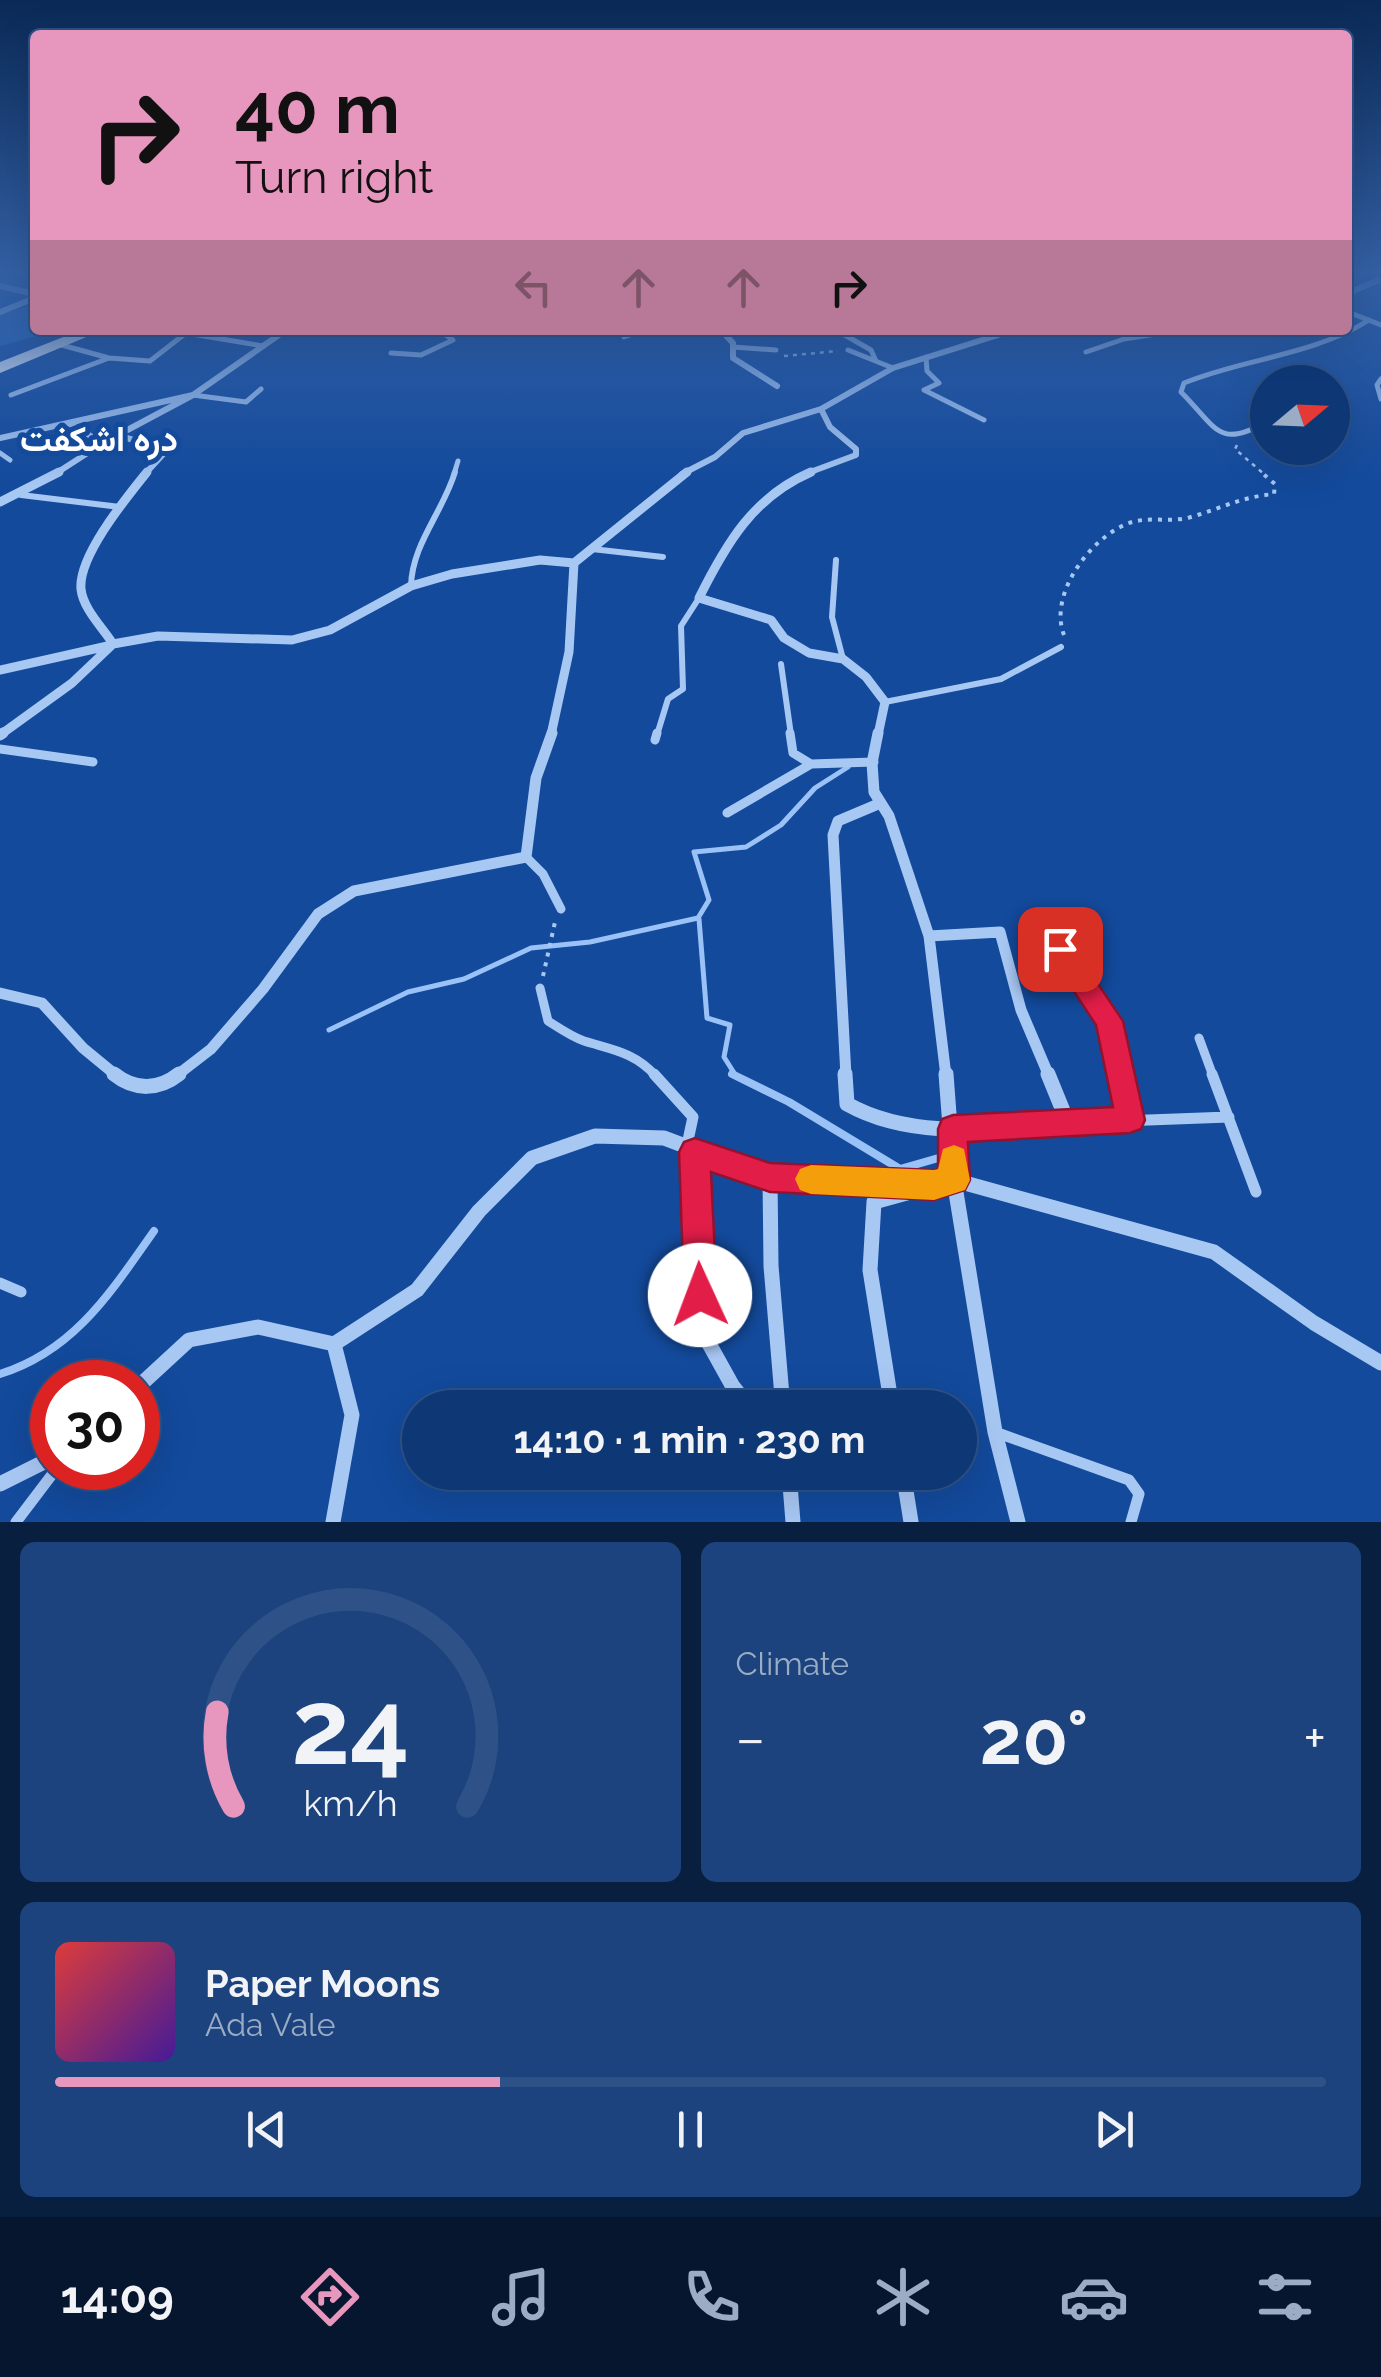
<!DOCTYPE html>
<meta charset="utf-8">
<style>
:root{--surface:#0e3875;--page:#1c437d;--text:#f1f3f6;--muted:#9bacc5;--line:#2e5287;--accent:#e797bd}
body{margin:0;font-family:Raleway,Vazirmatn,sans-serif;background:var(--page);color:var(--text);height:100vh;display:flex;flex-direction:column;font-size:38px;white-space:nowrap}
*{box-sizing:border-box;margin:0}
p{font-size:32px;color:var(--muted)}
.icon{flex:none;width:55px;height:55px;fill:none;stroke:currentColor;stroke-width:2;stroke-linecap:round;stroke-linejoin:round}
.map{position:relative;height:1522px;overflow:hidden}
.panel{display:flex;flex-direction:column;gap:20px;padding:20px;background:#081f40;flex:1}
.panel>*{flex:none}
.top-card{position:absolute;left:30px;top:30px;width:1322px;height:305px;border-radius:10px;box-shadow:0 10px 40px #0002,0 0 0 2px var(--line);background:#e797bd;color:#111;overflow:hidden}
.needle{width:65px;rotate:71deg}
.controls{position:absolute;left:1250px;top:365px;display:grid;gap:20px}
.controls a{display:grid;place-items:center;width:100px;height:100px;border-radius:50%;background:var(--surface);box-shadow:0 10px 40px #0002,0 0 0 2px var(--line);font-size:50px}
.speed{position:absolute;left:30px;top:1360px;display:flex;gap:20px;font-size:50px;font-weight:700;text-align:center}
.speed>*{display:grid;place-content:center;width:130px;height:130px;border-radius:50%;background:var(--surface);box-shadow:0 10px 40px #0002,0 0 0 2px var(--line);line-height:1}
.speed .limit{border:15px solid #d22;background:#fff;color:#111}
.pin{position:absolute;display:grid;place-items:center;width:85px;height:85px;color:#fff;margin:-42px;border-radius:20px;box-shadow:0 5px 15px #0006}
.me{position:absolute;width:110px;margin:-55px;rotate:358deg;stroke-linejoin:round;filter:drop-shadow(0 0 8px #0008)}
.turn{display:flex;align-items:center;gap:35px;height:210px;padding:0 40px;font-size:45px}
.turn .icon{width:130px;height:130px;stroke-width:2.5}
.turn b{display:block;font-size:70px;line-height:85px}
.lanes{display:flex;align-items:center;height:95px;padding:0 40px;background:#0003;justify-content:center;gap:50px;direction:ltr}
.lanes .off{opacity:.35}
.big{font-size:75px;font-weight:700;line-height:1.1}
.panel .tile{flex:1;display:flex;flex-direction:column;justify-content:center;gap:15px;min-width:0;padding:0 35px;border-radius:15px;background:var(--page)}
.panel .dial{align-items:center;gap:0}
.dial svg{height:260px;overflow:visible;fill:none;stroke:var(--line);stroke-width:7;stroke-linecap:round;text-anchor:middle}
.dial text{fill:var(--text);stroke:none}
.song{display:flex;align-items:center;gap:30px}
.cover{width:120px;height:120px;border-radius:15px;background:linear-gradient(135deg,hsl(0 70% 55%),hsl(260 70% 35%))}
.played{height:10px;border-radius:5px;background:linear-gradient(90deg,var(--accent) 35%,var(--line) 35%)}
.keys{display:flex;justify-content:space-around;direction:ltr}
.heat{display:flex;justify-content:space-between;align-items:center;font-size:55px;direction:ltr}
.panel .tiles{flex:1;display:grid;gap:20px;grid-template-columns:1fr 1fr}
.tile:last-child{grid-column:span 2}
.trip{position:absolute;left:402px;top:1390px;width:575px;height:100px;border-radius:50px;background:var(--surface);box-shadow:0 10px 40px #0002,0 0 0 2px var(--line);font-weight:700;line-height:100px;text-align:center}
.tabs{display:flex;height:160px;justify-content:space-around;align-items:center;background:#06162f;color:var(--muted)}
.tabs .icon{width:70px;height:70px}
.tabs .on{color:var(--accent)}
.tabs b{font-size:45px;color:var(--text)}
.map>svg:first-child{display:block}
.green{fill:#2564ba}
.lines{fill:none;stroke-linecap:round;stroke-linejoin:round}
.stream-far1{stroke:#9ac2f7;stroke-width:5}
.stream{stroke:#9ac2f7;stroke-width:8}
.path-far1{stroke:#a8c8f4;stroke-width:2.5;stroke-dasharray:4 5;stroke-linecap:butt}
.path{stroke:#a8c8f4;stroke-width:4;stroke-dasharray:4 6;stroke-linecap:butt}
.service-far3{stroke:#a8c8f4;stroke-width:5}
.service-far2{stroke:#a8c8f4;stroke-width:6}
.service-far1{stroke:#a8c8f4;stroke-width:9}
.service{stroke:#a8c8f4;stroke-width:11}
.minor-far3{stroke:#a8c8f4;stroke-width:6}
.minor-far2{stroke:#a8c8f4;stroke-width:9}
.minor-far1{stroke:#a8c8f4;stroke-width:11}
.minor{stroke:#a8c8f4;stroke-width:15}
.primary{fill:#f4f8ff;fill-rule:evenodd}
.route{fill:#e11d48;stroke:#92132f;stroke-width:2.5}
.slow{fill:#f59e0b}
.labels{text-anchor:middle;stroke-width:10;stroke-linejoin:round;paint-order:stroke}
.far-district-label{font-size:35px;font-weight:bold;fill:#fff;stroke:#134a9c}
</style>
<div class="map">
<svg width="1381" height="1522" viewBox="0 0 1381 1522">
<rect width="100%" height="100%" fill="#134a9c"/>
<!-- green -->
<path class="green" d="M35 304V330H58L0 346V314Z"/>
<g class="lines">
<!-- stream-far1 -->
<path class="stream-far1" d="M699 919 707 1018 730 1025 724 1057 736 1076
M329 1030 408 992 464 979 531 948 590 942 698 918 709 900 694 852 746 847 781 825 815 788 848 767"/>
<!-- stream -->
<path class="stream" d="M732 1074 789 1102 900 1169 942 1157
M0 1374C74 1351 111 1292 154 1231"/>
<!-- path-far1 -->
<path class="path-far1" d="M784 356 838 351
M1237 445 1235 449 1264 474"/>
<!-- path -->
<path class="path" d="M1064 635C1048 594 1091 537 1129 523 1148 516 1171 523 1191 517 1222 508 1241 497 1274 494L1275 484 1261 472
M543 976 555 922"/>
<!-- service-far3 -->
<path class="service-far3" d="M1348 312 1381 325
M192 330 186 333 263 346
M836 330 871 350 876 361
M624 337 645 330
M58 344 109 358 150 361 186 333
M733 347 776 350
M848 350 893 368
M1086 352 1124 339 1182 330
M391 353 421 355 453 340 443 333 422 330
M926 357 927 371 939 383 924 390 984 420
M1381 379 1377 385 1381 399
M11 395 109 358
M193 395 246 402 261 389
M1268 421C1218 450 1217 428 1181 392L1184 383C1245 358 1312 356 1369 320
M0 453 10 460
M454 474 458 461"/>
<!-- service-far2 -->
<path class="service-far2" d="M21 495 120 507
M592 549 663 557
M836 560 832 617 843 659
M411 586C412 544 443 512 455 472
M781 664 791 735
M885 702 1001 679 1061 647
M657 735 668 699 683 689 681 626 699 598"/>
<!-- service-far1 -->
<path class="service-far1" d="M790 733 793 753 811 764 874 762
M655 740 657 733
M0 749 93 762
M727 813 811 764
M526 857 543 874 561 909
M1060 949 1109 1021 1121 1076
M540 988 548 1021C559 1028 572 1037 584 1041 613 1050 634 1052 656 1076
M1199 1038 1213 1076"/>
<!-- service -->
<path class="service" d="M654 1074 693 1117 687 1145
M1120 1074 1130 1119
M1212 1074 1256 1192
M1068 1123 1229 1117
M0 1283 21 1292
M995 1432 1129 1480 1139 1494 1131 1522
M16 1522 57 1468"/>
<!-- minor-far3 -->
<path class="minor-far3" d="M0 286 35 294
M1348 293 1381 279
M0 312 35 298
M721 330 733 343V358L777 386
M193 395 286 330
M68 423 193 395 103 443
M120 436 167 450 145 474
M0 438 68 423 103 443 55 474
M682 474 715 457 743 433 821 409 893 368 1014 330
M805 474 856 455V449L830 427 821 409"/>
<!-- minor-far2 -->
<path class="minor-far2" d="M147 472C127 497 78 556 81 589 83 609 103 628 113 644L158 636 292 640 330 630 411 586 452 574 540 560 574 563
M811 472C753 497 726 544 699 598L771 620 784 638 809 653 843 659 866 677 885 702 878 735
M0 502 59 472
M0 670 112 645
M0 735 72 683 113 644
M551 735 569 652 574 563 687 472"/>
<!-- minor-far1 -->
<path class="minor-far1" d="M878 733 872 763 874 792 889 816 929 936 946 1076
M0 735 3 733
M929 936 1000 932 1021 1010 1049 1076
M0 993 42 1003 83 1048 117 1076
M176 1076 211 1049 263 989 318 914 354 891 526 857 536 778 552 733
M846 1076 833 835 838 821 876 805"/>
<!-- minor -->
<path class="minor" d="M114 1074C135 1091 159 1090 179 1074
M845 1074 847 1104C913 1141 995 1128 1068 1123L1048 1074
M946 1074 954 1180 995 1432 1018 1522
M695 1152 702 1331 732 1385 750 1408
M770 1178 771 1266 783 1408
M334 1344 417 1290 479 1211 532 1158 595 1136 664 1138 770 1178 915 1184
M138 1387 189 1340 258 1327 334 1344 352 1415 333 1522
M892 1408 870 1270 874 1202 954 1180 1214 1252 1314 1323 1381 1363
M789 1472 793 1522
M903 1472 911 1522
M0 1484 52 1458"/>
<!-- primary -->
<path class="primary" d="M81 330H103L0 373V362Z"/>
</g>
<!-- sky -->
<linearGradient id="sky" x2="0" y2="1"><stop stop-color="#0a2956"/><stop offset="0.56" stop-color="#3360a4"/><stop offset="1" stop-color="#3360a4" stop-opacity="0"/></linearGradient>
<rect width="1381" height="487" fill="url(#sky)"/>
<!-- route -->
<path class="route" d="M1060 938 1069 941 1123 1021 1145 1120 1141 1129 1130 1133 968 1142 970 1180 965 1190 934 1200 770 1192 711 1172 717 1295 712 1307 700 1312 689 1307 684 1295 679 1152 684 1142 695 1138 770 1163 934 1170 938 1169V1129L942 1119 953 1115 1113 1107 1096 1025 1046 949 1050 941Z"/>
<!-- slow -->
<path class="slow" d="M954 1145 964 1149 970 1180 965 1190 934 1200 811 1194 800 1190 795 1179 800 1169 811 1165 934 1170 938 1169 943 1149Z"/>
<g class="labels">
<!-- far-district labels -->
<g class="far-district-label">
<text x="99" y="451">دره اشکفت</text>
</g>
</g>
</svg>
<div class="controls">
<a><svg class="needle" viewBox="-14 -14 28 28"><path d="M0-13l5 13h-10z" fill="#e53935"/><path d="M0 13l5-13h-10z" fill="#9bacc5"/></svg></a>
</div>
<div class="speed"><div class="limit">30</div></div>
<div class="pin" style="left:1060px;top:949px;background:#d93025"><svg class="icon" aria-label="arrive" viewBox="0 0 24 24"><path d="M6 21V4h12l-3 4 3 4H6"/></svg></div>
<svg class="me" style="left:700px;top:1295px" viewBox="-20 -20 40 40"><circle r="19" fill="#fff"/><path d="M0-13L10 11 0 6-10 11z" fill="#e11d48"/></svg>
<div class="trip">14:10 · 1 min · 230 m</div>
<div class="top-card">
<div class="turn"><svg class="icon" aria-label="right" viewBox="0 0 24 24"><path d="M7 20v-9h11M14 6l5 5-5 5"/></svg><div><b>40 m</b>Turn right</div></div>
<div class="lanes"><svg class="icon off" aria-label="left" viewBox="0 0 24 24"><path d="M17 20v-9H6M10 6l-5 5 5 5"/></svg><svg class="icon off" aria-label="ahead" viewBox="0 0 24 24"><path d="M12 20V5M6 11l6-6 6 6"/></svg><svg class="icon off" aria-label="ahead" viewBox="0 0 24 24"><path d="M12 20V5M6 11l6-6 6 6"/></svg><svg class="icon" aria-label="right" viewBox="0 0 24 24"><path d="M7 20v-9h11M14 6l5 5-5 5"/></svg></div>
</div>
</div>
<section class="panel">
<div class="tiles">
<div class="tile dial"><svg viewBox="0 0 100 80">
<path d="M14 69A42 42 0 1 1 86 69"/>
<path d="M14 69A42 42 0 0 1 9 40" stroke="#e797bd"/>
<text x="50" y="56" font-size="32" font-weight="700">24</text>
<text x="50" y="72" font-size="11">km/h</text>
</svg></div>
<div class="tile"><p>Climate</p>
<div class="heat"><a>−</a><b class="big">20°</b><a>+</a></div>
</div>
<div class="tile">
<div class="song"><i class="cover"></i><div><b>Paper Moons</b><p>Ada Vale</p></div></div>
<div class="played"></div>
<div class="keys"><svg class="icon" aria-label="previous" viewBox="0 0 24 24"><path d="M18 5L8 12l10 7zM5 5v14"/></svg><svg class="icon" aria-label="pause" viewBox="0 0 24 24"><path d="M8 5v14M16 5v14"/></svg><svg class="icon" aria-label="next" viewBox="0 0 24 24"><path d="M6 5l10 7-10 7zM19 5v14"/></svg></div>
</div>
</div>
</section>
<nav class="tabs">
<b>14:09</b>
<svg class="icon on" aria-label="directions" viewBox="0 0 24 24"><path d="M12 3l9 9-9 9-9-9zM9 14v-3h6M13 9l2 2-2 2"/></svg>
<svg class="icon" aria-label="music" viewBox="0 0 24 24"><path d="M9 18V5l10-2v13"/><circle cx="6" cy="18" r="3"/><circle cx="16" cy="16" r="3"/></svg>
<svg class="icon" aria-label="phone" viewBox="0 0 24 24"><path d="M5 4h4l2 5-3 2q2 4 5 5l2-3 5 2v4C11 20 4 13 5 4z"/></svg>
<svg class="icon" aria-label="climate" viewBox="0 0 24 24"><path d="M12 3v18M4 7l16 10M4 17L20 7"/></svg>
<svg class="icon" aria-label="car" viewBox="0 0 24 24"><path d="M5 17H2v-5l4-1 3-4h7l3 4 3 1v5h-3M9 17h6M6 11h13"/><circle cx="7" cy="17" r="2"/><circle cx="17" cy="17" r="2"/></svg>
<svg class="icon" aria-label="filters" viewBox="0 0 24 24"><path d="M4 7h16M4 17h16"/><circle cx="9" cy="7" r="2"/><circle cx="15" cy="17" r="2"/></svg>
</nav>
